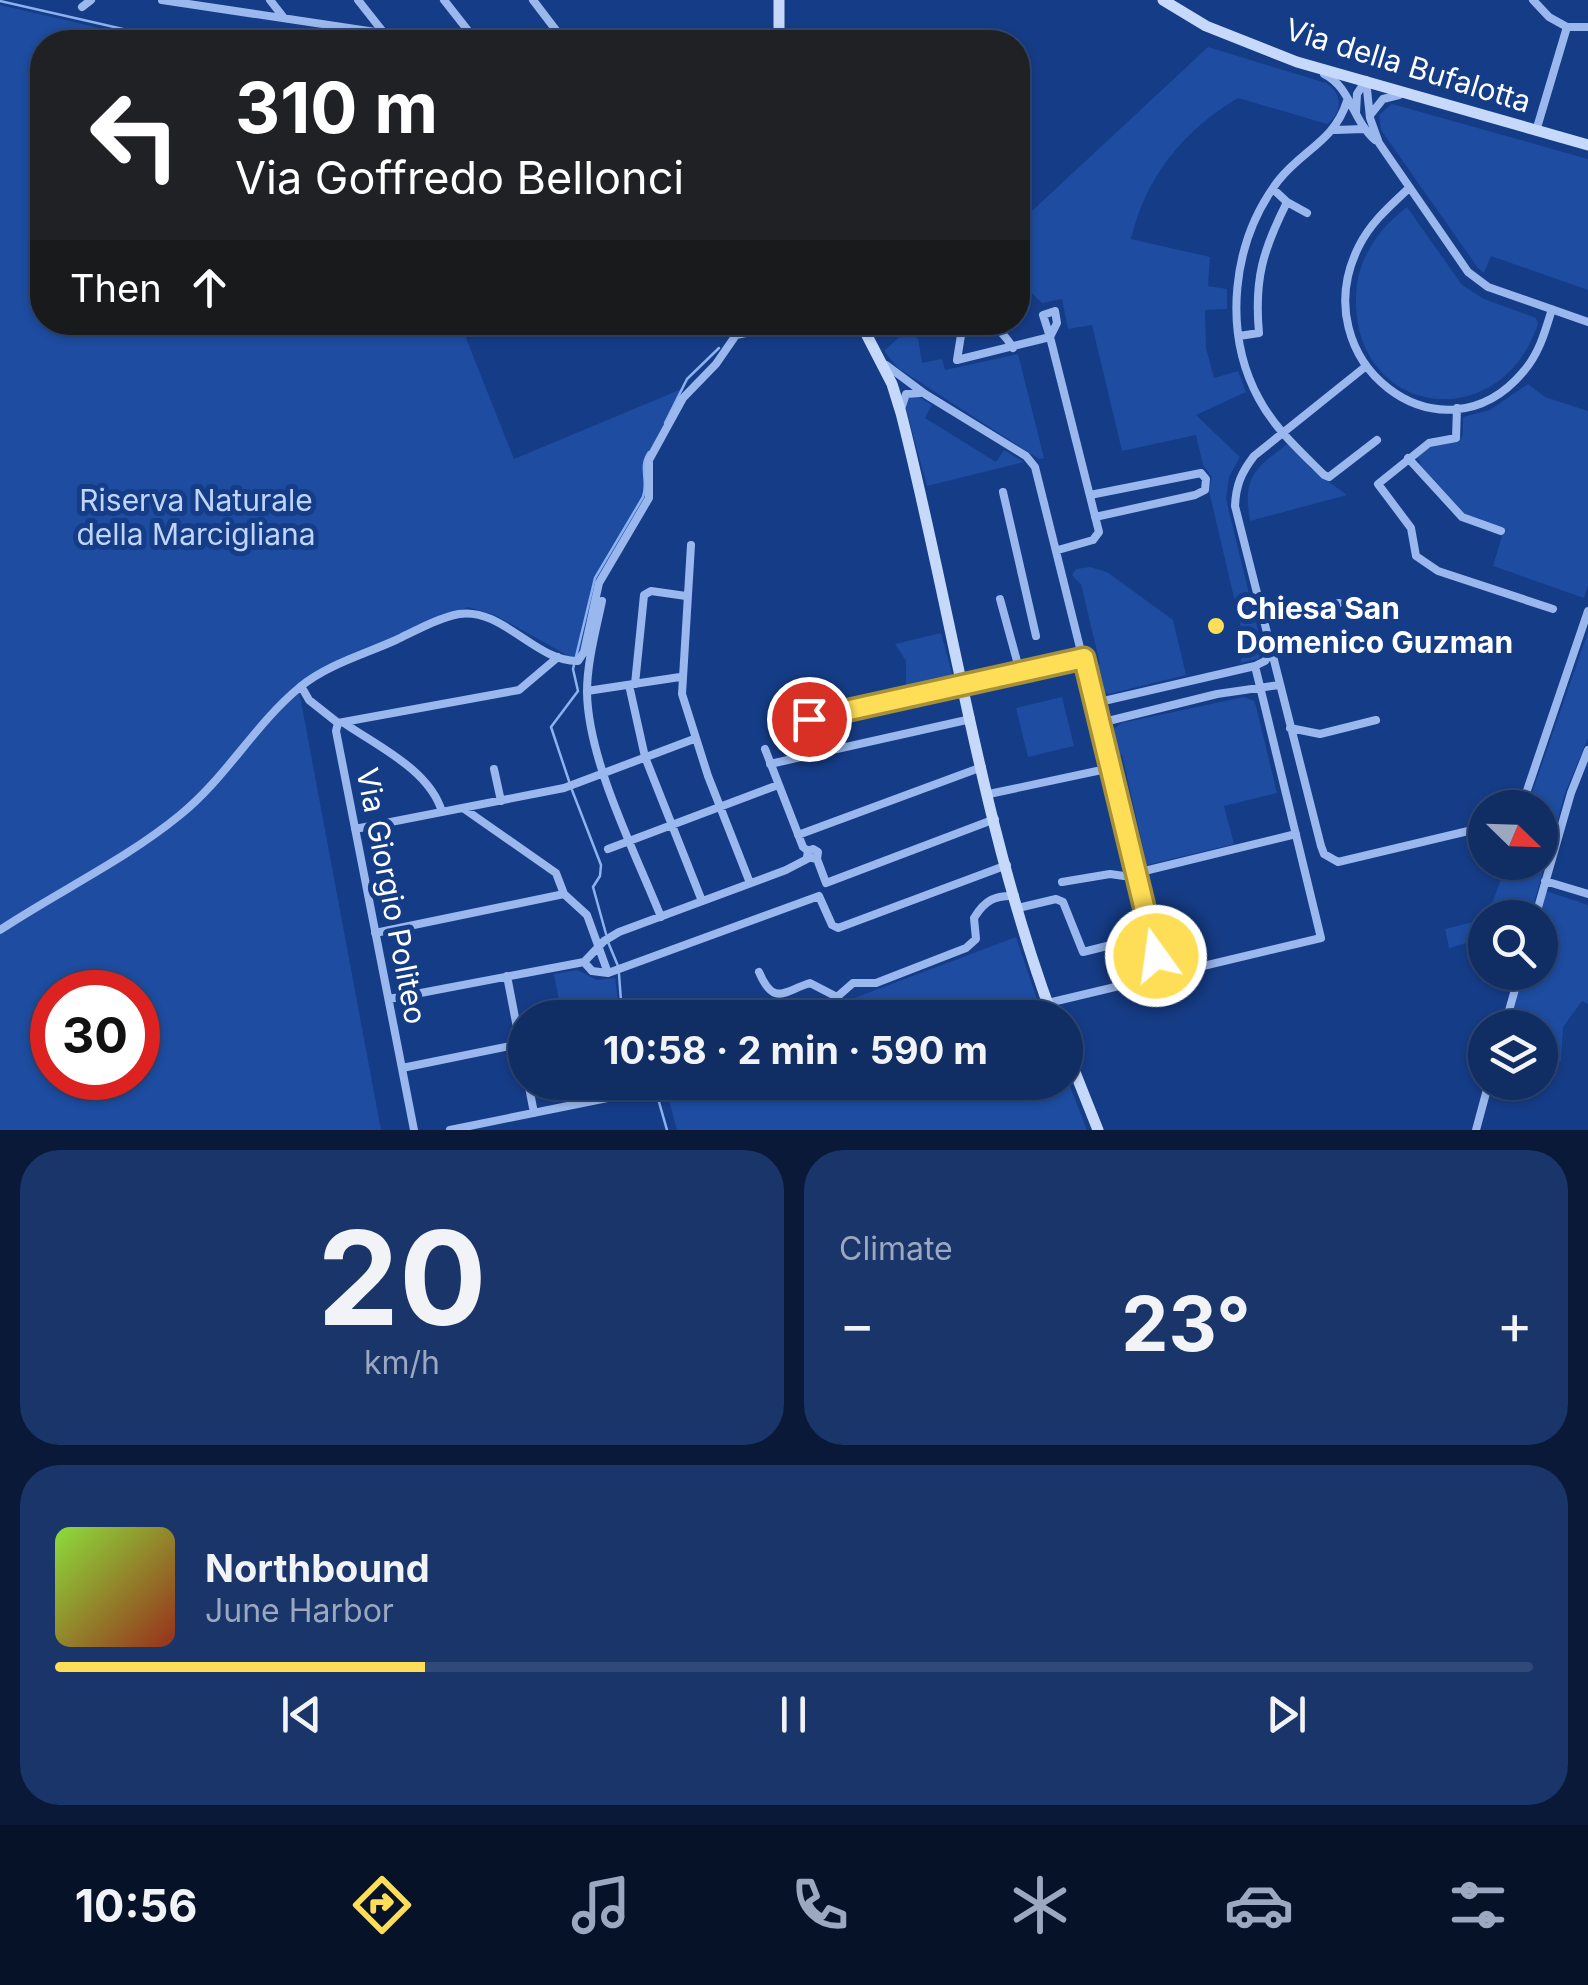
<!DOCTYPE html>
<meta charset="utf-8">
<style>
:root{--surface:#102d64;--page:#19356a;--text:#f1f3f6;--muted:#9ca8bf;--line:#304978;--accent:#ffde57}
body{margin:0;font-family:Inter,sans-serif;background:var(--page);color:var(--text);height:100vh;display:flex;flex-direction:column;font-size:38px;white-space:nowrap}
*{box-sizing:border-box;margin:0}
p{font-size:32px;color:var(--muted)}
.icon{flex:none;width:55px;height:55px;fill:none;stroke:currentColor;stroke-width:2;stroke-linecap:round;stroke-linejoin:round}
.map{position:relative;height:1130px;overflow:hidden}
.sheet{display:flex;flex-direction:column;gap:20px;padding:20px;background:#091937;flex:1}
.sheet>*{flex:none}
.guide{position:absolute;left:30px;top:30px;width:1000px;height:305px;border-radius:40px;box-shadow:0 2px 8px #0004,0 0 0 2px var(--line);background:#202124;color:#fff;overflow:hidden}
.needle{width:65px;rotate:113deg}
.fabs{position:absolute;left:1468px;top:790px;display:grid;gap:20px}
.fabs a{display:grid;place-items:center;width:90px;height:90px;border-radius:50%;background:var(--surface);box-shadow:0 2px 8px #0004,0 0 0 2px var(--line);font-size:50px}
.speed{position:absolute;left:30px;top:970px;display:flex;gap:20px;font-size:50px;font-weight:700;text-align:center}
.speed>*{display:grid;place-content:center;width:130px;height:130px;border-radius:50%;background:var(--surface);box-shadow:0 2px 8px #0004,0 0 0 2px var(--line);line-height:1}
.speed .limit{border:15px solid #d22;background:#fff;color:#111}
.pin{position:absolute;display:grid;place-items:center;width:85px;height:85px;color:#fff;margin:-42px;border:5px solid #fff;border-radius:50%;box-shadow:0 2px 10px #0007}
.me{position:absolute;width:110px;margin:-55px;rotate:346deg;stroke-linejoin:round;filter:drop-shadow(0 0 8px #0008)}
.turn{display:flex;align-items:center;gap:35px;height:210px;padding:0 40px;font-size:45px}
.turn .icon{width:130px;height:130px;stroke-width:2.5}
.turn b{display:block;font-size:70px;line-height:85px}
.then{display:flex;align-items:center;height:95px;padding:0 40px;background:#0003;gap:20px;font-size:38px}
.big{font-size:75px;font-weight:700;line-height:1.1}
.sheet .widget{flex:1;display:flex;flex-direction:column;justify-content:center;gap:15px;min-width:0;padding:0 35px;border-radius:40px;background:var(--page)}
.sheet .dial{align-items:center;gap:0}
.dial b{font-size:130px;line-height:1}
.song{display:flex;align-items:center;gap:30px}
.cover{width:120px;height:120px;border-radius:15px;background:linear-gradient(135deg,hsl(90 70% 55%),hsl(10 70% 35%))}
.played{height:10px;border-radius:5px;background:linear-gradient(90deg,var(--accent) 25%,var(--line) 25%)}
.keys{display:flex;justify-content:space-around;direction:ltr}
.heat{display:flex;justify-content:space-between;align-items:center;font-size:55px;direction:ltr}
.sheet .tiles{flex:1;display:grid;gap:20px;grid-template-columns:1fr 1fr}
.widget:last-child{grid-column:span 2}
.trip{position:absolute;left:508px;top:1000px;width:575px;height:100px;border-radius:50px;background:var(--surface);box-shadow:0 2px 8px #0004,0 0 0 2px var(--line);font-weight:700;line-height:100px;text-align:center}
.menu{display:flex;height:160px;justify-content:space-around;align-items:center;background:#061228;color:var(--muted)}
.menu .icon{width:70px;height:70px}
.menu .active{color:var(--accent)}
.menu b{font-size:45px;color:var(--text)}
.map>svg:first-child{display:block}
.green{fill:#1d4ca0;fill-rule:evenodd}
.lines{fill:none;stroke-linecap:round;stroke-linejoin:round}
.stream{stroke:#8cb2f2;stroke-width:2.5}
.street{stroke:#9ab8ee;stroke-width:8}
.secondary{stroke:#c7d9fa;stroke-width:11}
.route-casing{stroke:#a69039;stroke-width:25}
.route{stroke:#ffde57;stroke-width:18}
.poi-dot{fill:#ffde57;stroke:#153c86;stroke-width:4}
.labels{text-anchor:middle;stroke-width:10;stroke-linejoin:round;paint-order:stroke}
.street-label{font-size:30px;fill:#fff;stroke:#153c86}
.park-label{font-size:30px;fill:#c0d5fb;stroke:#153c86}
.poi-label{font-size:30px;font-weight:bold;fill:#fff;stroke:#153c86;text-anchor:start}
</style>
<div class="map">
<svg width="1588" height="1130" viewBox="0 0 1588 1130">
<rect width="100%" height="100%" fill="#153c86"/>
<!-- green -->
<path class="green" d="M0 5 160 42H42V322L460 323 514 459 684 388 653 449 648 492 597 581 580 653 572 658 495 615 468 607 298 685 381 1130H0ZM52 992H138V1078H52Z
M1208 47 1326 83C1343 93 1343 113 1327 124L1238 98C1183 131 1146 176 1131 239L1210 257 1208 286 1227 289V309L1205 310 1206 348 1214 378 1238 371 1246 392 1196 415 1240 457 1229 477 1226 499 1263 651 1258 659 1240 663 1246 649 1209 491 1212 477 1203 465 1196 435 1122 451 1092 325 1068 329 1062 299 1042 303 1018 280V224Z
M1392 104 1588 159V290L1491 256 1484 273 1478 268 1381 130 1379 115Z
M1407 207 1462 285 1484 299 1536 318 1538 324C1499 439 1352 416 1356 296 1357 259 1378 229 1407 207Z
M905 332 918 338 922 363 942 359 945 370 1018 354 1044 458 1039 459 898 368 884 351Z
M1528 384 1545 397 1588 411V585L1584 598 1493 566 1502 536 1459 520 1415 468 1421 462 1413 455 1431 443 1459 442 1463 434V417L1490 410Z
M910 396H917L932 405 925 418 996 462 1004 450 1024 462 927 486 905 405Z
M1290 442 1311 469 1347 495 1250 521C1242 475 1256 468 1290 442Z
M1090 567 1107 572 1173 620 1186 675 1109 694 1100 690 1094 666 1100 664 1081 584 1072 575 1076 569Z
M1588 632V738L1565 793 1530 917H1487L1507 863 1540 862V808L1527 807Z
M941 633 954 680 906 689V661L895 644Z
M1062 697 1074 746 1028 757 1016 708Z
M1244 697 1254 701 1256 706 1277 793 1224 806 1234 844 1147 865 1122 755 1114 756 1110 731 1122 723Z
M1546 891 1588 905V1004L1582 1001 1563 1027 1561 1061 1548 1071 1540 1069V1028H1508L1524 973 1540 972 1539 917Z
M1485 919V938L1449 948 1445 929Z
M1016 937 1043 1017H804Z
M577 970 597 980 615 978 620 1017H562L554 974Z
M1065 1074 1087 1130H677L665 1086 666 1082H1065Z
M574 1083H645L653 1095 629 1100 625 1090 577 1099Z"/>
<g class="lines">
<!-- stream -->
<path class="stream" d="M0 1 180 42
M665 423 687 379 719 348
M569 781 551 727 578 691 573 669 595 578 643 497C649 481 638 467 649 452
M572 790 601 865 600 876 593 887 606 934
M608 942 618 966
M619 974 621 1001 627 1018
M650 1082 657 1095 667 1130"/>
<!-- street -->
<path class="street" d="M162 0 442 42
M270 0 284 18
M358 0 384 33
M444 0 477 42
M533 0 565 42
M1533 0 1549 17 1567 27
M82 7 91 0
M1324 74C1350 86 1353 121 1375 140
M1366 80 1370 118 1379 143 1468 272 1488 287 1588 322
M1347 101C1334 142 1303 149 1278 181 1232 242 1222 331 1259 399 1275 429 1300 451 1324 475L1329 477 1377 440
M1356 113 1357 94 1366 80
M1371 114 1383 99 1399 95
M1335 130 1364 129
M1536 131 1567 27H1588
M1409 188C1390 206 1371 222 1359 246 1301 361 1441 469 1523 372 1539 354 1545 332 1552 309
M1273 189 1287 202 1307 213
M1239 336 1259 333C1254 279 1263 250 1287 202
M1013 348C1000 326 981 315 961 335L957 360 1050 337 1057 323 1055 311 1043 315 1050 337 1099 532 1093 540 1058 550
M886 365 925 394 1026 456 1035 467 1162 977
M1365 367 1254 456C1241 473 1236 485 1235 506L1321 846 1324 854 1338 862 1485 827
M1457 408 1456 438 1429 443 1378 484 1411 528 1416 556 1438 571 1553 609
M901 409 906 394 920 393
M1408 458 1462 517 1501 531
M1003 492 1036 636
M1090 495 1201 473 1206 479 1205 490 1195 495 1095 517
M691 545 682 694 708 776 750 883
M1000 599 1020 672
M602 601C596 630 587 662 587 692 588 761 635 852 661 917
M1260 609 1284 615 1339 603
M635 684 644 595 651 591 686 596
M629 685 645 757 702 901
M301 686 309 700 338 723
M587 691 680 677
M1095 703 1255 666 1265 661 1271 652
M809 719 1084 658
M338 723 336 731 414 1130
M338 723 519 690 558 657
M344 723C377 746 430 770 442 812
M1100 723 1217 694 1279 685
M1290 728 1320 734 1376 720
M765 749 803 847 808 851 807 857 817 859
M770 764 971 719
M494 769 501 801
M989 794 1111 768
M463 808 556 873 564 894 587 915 608 973
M1521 808 1588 611
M355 829 564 788 694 739
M798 835 982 767
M608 849 778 785
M808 851 813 849 818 852 817 859 826 883
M1545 881 1588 894
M1062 882 1110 874 1124 876 1296 834
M826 883 995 819
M819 896 832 925 838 928 1007 865
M1018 908 1056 899 1063 902 1083 952 1151 935
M1535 918 1571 793 1588 750
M0 930C59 891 125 860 180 815 226 778 255 724 300 687 326 665 365 654 396 640 415 631 438 618 459 614 502 607 536 662 578 661L584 652 599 583 649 498V460L683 398 716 364 736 335 802 322
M375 933 564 894
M584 962 592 971 608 973 819 896
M584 962 604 941 619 932 786 870 809 858
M759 972C774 1007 784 991 810 983L837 997 853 983H876L966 948 976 939 974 918C985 900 995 895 1015 896
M507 976 525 1069
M389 999 584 962
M1048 1003 1321 938 1255 666
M1504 1028 1520 972
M402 1068 520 1044
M528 1082 534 1113
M450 1130 622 1095
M1476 1130 1489 1082"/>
<!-- secondary -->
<path class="secondary" d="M779 0V42
M1163 0 1206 26 1297 62 1588 145
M860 322 892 384 901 413C952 613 981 825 1053 1018
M1065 1047 1098 1130"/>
</g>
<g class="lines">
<defs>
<path id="route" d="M809 719 1084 658 1156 956"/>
</defs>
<!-- route casing -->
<use href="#route" class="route-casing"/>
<!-- route -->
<use href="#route" class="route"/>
</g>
<!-- markers -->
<circle class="poi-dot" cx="1216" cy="626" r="10"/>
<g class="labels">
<!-- street labels -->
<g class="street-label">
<text transform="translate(1408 66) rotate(17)" y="10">Via della Bufalotta</text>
<text transform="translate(391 896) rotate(79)" y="10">Via Giorgio Politeo</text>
</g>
<!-- park labels -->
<g class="park-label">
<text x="196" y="511">Riserva Naturale<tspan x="196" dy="34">della Marcigliana</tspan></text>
</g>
<!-- poi labels -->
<g class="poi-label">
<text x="1236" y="619">Chiesa San<tspan x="1236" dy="34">Domenico Guzman</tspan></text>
</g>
</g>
</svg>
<div class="fabs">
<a><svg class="needle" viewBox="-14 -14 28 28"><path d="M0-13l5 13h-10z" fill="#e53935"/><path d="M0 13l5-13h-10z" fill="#9ca8bf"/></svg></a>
<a><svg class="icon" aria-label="search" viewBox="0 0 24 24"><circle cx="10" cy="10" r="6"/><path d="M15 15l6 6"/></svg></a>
<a><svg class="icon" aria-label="layers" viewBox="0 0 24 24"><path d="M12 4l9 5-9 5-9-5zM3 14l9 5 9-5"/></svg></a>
</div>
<div class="speed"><div class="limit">30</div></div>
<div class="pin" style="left:809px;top:719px;background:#d93025"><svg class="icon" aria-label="arrive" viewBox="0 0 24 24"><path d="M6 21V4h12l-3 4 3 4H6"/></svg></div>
<svg class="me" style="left:1156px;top:956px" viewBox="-20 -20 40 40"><circle r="17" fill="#ffde57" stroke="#fff" stroke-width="3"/><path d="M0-11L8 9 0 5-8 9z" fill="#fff"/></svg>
<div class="trip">10:58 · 2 min · 590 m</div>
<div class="guide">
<div class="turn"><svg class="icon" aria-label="left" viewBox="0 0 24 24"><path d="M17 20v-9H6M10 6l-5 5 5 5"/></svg><div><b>310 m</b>Via Goffredo Bellonci</div></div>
<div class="then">Then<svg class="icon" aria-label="ahead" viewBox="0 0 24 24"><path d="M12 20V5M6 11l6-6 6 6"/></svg></div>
</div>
</div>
<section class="sheet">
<div class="tiles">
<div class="widget dial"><b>20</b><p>km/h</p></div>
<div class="widget"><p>Climate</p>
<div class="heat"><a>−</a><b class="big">23°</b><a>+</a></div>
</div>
<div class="widget">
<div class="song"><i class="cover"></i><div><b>Northbound</b><p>June Harbor</p></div></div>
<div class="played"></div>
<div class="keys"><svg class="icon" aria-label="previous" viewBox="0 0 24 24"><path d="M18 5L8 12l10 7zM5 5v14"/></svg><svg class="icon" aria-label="pause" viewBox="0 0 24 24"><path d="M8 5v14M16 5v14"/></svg><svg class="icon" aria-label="next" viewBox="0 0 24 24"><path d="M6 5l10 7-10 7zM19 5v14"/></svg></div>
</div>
</div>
</section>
<nav class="menu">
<b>10:56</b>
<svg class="icon active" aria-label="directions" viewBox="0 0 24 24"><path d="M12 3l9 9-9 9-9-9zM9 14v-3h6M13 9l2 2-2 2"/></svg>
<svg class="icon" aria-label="music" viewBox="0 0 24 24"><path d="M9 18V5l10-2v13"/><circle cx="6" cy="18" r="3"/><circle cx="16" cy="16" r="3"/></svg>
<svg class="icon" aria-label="phone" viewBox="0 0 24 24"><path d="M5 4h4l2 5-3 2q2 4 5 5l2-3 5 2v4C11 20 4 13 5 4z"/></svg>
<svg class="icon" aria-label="climate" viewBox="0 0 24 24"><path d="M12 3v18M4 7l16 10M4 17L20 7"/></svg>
<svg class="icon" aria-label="car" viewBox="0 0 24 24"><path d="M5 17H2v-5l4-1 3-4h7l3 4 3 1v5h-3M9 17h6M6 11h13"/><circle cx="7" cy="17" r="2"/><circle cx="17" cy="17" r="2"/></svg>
<svg class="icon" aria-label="filters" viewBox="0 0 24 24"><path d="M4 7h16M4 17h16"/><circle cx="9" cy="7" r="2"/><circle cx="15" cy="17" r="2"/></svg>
</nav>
